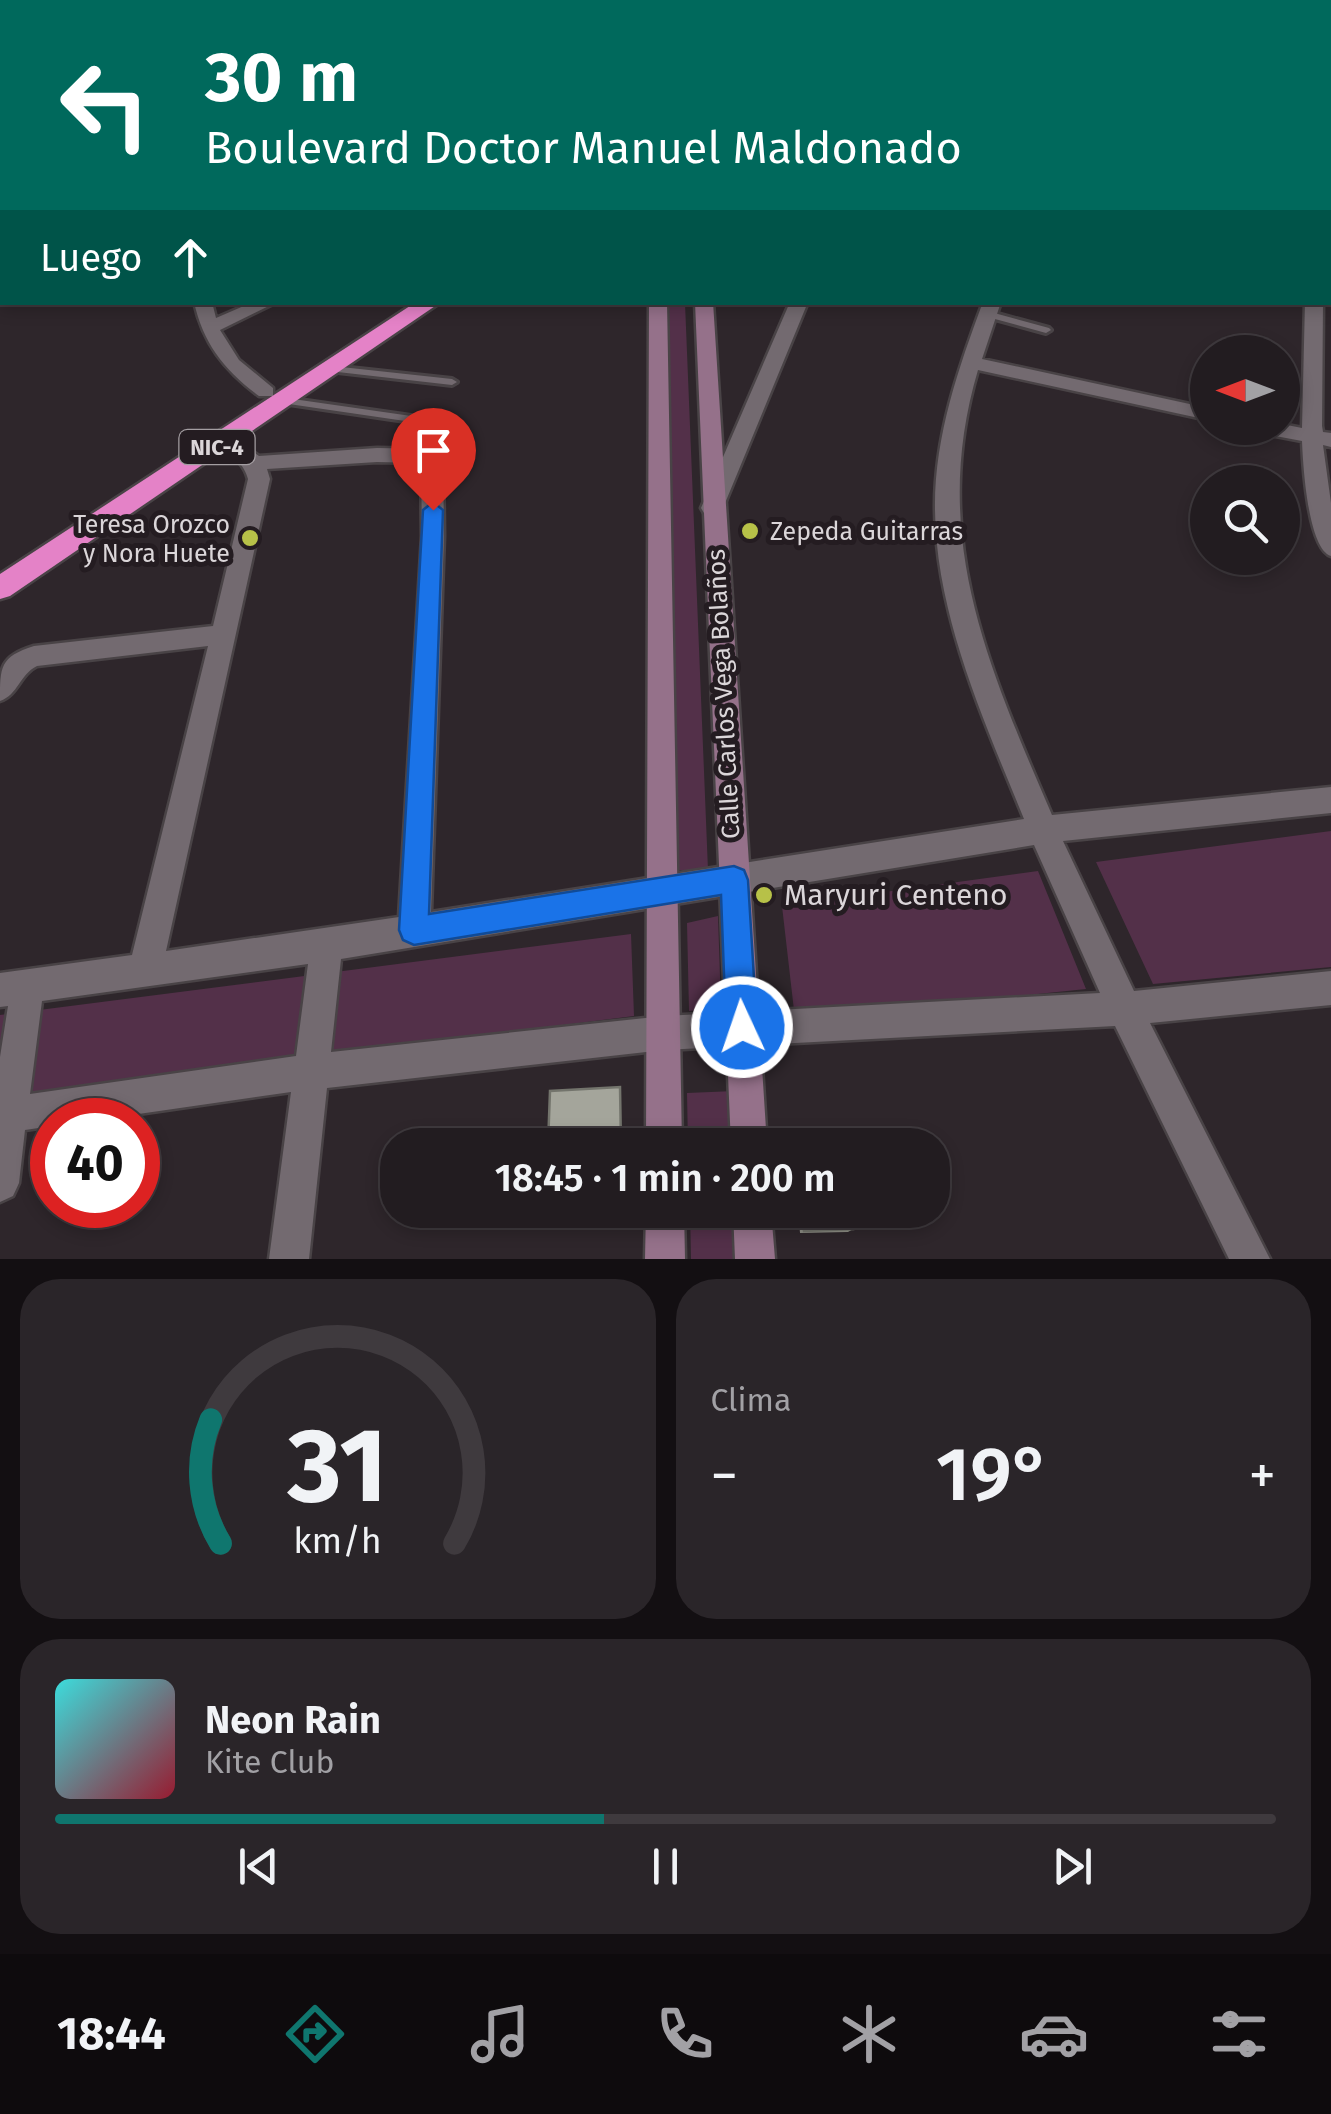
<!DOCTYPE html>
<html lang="es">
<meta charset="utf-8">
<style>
:root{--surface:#221c20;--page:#2a2529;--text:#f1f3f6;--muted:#a2a1a5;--line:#3f3a3e;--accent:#0f766e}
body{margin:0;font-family:"Fira Sans",sans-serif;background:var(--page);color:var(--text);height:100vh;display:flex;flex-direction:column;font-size:38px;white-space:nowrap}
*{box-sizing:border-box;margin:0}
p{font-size:32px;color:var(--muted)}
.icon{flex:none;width:55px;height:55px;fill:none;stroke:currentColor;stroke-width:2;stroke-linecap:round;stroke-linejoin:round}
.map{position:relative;height:1259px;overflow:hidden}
.panel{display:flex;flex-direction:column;gap:20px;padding:20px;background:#130f12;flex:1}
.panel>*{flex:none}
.guide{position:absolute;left:0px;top:0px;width:1332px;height:305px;box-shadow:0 5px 15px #0003,0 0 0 2px var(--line);background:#00695c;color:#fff;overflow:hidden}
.needle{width:65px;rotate:270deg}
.controls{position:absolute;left:1190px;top:335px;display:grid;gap:20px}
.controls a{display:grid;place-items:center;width:110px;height:110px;border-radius:50%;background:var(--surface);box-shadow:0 5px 15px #0003,0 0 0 2px var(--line);font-size:50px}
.speed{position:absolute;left:30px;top:1098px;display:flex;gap:20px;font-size:50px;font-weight:700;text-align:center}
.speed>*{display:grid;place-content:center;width:130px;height:130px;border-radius:50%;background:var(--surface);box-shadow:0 5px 15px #0003,0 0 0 2px var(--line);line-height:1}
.speed .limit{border:15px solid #d22;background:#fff;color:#111}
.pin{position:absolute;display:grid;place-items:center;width:85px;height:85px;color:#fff;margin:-102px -42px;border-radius:50% 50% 50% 0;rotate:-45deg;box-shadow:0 0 10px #0007}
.pin .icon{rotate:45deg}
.me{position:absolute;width:110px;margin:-55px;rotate:357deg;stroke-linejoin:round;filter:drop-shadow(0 0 8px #0008)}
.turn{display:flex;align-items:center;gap:35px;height:210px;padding:0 40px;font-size:45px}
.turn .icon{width:130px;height:130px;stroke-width:2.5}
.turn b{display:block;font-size:70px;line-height:85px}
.then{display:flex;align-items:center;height:95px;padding:0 40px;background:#0003;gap:20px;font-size:38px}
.big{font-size:75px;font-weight:600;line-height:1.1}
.panel .tile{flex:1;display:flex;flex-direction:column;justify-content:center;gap:15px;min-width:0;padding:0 35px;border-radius:40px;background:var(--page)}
.panel .dial{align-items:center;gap:0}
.dial svg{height:260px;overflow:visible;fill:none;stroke:var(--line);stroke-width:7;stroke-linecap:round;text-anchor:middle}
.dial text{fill:var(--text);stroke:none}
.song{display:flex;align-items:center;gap:30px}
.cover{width:120px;height:120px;border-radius:15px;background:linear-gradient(135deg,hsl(180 70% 55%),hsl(350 70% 35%))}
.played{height:10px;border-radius:5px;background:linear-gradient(90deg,var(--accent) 45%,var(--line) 45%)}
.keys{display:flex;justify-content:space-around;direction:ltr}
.heat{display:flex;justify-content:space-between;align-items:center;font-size:55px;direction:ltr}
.panel .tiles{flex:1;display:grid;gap:20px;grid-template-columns:1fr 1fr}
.tile:last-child{grid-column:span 2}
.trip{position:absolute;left:380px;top:1128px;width:570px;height:100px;border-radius:40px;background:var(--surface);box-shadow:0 5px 15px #0003,0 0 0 2px var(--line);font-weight:600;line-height:100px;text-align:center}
.tab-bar{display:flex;height:160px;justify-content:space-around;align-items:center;background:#0e0b0d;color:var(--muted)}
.tab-bar .icon{width:70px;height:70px}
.tab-bar .on{color:var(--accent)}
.tab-bar b{font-size:45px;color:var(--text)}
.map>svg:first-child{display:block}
.green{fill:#533049}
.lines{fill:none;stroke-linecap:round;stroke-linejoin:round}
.lane-casing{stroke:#494346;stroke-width:6}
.street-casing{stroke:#494346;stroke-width:5}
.secondary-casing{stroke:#494346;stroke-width:5}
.highway-casing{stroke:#494346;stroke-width:5}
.lane{fill:#736a70;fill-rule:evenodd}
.street{fill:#736a70;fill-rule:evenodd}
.secondary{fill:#95718a;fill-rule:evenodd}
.highway{fill:#e482c7;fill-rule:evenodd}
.wall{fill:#8d8e85}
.building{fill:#a4a59b;stroke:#73746c;stroke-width:2.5}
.route{fill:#1a73e8;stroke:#114b97;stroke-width:2.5}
.poi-dot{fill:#b7c148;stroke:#241c21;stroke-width:4}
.labels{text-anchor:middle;stroke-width:10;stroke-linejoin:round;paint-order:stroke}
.shield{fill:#241c21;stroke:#a49ea2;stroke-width:2.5}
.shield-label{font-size:22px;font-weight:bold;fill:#dbd6d9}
.poi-label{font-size:25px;fill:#dbd6d9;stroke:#241c21;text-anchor:end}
.street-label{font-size:25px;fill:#dbd6d9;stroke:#241c21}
.near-poi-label{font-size:30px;fill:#dbd6d9;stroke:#241c21;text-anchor:start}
</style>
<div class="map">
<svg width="1331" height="1259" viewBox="0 0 1331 1259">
<rect width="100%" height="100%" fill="#2e262b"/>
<!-- green -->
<path class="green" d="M669 303H685L708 870H673Z
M1331 831V967L1153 984 1096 862Z
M1038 871 1086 989 795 1019 782 906Z
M718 916 721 1007 689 1011 687 923Z
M631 934 634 1016 0 1096V1015Z
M735 1091 738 1145H688L687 1093Z
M690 1210H742L745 1259H691Z"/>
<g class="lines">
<defs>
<path id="lane" d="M1330 3H1331V7H1330Z
M987 311 1049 328 1051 330 1046 333 984 316V312Z
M332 366 452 379 457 382 452 385 329 371 327 369Z
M286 398 446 421 451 424 446 427 282 403V399Z"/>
<path id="street" d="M623 0H633V2H623Z
M0 2H5L2 8H0Z
M1330 56H1331V64H1330Z
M2 84V93L0 94V85Z
M0 146H2V154H0Z
M1330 190H1331V200H1330Z
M194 302H212L216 318 253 302H277L220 330 239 360 273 388V396H259C224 370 203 343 194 302Z
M790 302H808L723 508 720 513H704L701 508Z
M983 302H1001L982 359 1208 408V420L978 370C929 535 987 664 1052 815L1331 787V813L1063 841 1134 991 1331 971V1005L1150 1023 1270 1259H1229L1115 1026 664 1050 327 1088 309 1259H269L291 1092 97 1120H52V1126L25 1130 19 1183 13 1196 0 1202V1057L8 1006 0 1007V973L132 955 208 646 37 666C20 674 18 695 0 701 0 666 0 657 34 646L213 626 248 479C242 457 227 457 215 442L218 437H232L259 456 377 448 432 449 443 456 444 536 431 912 1024 819C985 723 936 616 935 510 934 438 958 369 983 302ZM377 462 421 463 422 536 399 917 166 951 270 479 267 469ZM1034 845 1100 993 664 1016 331 1052 341 959ZM308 964 296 1056 30 1094 42 1001Z
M1305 302H1323L1322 426 1323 432 1331 433V447L1323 445 1331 503V556C1308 549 1303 465 1302 441L1260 433 1257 428H1282V424L1302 428Z"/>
<path id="secondary" d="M1092 0H1111L1112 2H1094Z
M1291 0H1306L1307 2H1293Z
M1330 13H1331V20H1330Z
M1330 135H1331V144H1330Z
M649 302H667L682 1145H646Z
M695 302H713L767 1145H731Z
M646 1210H684L685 1259H645Z
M733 1210H771L775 1259H735Z"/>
<path id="highway" d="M416 302H441L10 596 0 599V574Z"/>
</defs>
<!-- lane casing -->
<use href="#lane" class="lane-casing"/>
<!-- street casing -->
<use href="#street" class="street-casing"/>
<!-- secondary casing -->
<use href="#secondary" class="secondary-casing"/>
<!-- highway casing -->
<use href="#highway" class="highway-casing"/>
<!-- lane -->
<use href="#lane" class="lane"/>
<!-- street -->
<use href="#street" class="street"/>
<!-- secondary -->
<use href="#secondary" class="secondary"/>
<!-- highway -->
<use href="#highway" class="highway"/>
</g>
<!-- wall -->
<path class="wall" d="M798 1210H850L853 1229 848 1232 800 1233Z"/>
<!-- building -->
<path class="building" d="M620 1087 621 1145H548L550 1091Z
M801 1210H850L853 1229 804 1231Z"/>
<!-- route -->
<path class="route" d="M433 502 443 510 429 914 734 866 744 870 748 880 757 1027 752 1038 742 1043 731 1038 726 1027 721 895 414 945 403 940 399 930 423 510Z"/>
<!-- markers -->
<g class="poi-dot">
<circle cx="750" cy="531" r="10"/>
<circle cx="250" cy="538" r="10"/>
<circle cx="764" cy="895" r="10"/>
</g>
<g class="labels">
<!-- shield labels -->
<rect class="shield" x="179.5" y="430" width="75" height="34" rx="8"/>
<g class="shield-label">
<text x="217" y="455">NIC-4</text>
</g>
<!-- poi labels -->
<g class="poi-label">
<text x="230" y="533">Teresa Orozco<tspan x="230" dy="29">y Nora Huete</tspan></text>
<text x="770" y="540" text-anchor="start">Zepeda Guitarras</text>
</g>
<!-- street labels -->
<g class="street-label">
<text transform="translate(723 694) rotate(-93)" y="9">Calle Carlos Vega Bolaños</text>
</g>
<!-- near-poi labels -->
<g class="near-poi-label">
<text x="784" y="905">Maryuri Centeno</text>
</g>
</g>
</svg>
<div class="controls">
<a><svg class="needle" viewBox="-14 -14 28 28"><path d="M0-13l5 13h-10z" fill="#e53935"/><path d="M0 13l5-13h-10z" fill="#a2a1a5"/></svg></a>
<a><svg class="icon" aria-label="search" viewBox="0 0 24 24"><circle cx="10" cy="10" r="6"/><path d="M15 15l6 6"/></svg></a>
</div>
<div class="speed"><div class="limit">40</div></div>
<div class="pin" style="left:433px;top:510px;background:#d93025"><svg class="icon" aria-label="arrive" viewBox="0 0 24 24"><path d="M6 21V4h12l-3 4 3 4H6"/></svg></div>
<svg class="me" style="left:742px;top:1027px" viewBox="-20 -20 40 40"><circle r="17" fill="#1a73e8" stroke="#fff" stroke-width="3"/><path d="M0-11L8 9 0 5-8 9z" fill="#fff"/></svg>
<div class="trip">18:45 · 1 min · 200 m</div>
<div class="guide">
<div class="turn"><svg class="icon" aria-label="left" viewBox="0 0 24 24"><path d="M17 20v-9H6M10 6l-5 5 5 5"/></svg><div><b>30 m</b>Boulevard Doctor Manuel Maldonado</div></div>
<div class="then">Luego<svg class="icon" aria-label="ahead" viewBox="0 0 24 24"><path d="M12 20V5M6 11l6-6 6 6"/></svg></div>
</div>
</div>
<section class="panel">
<div class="tiles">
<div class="tile dial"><svg viewBox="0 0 100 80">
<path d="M14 69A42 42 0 1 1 86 69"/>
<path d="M14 69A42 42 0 0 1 11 31" stroke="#0f766e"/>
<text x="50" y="56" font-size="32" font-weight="700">31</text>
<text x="50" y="72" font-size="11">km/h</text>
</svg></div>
<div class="tile"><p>Clima</p>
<div class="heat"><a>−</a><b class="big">19°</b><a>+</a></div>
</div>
<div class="tile">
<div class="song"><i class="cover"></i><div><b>Neon Rain</b><p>Kite Club</p></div></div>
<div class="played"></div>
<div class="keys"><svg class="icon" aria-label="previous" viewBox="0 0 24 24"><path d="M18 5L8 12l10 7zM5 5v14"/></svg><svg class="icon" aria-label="pause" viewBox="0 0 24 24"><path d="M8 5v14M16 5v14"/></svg><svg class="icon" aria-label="next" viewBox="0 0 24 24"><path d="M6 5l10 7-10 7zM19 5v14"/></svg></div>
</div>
</div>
</section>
<nav class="tab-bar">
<b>18:44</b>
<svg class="icon on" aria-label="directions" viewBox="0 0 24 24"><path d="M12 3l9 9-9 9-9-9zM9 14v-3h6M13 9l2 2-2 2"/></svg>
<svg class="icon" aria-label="music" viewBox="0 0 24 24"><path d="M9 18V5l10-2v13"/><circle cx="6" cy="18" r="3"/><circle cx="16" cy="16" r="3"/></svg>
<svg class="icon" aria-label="phone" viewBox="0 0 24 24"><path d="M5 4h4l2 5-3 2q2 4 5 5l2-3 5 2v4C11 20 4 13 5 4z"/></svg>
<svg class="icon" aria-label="climate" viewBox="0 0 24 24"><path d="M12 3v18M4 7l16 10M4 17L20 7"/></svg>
<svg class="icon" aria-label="car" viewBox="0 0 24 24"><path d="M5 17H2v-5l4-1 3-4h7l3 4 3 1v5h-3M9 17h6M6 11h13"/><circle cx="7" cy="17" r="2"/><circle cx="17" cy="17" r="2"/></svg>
<svg class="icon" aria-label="filters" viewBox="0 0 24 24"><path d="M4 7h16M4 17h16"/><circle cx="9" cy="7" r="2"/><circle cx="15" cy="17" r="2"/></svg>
</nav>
